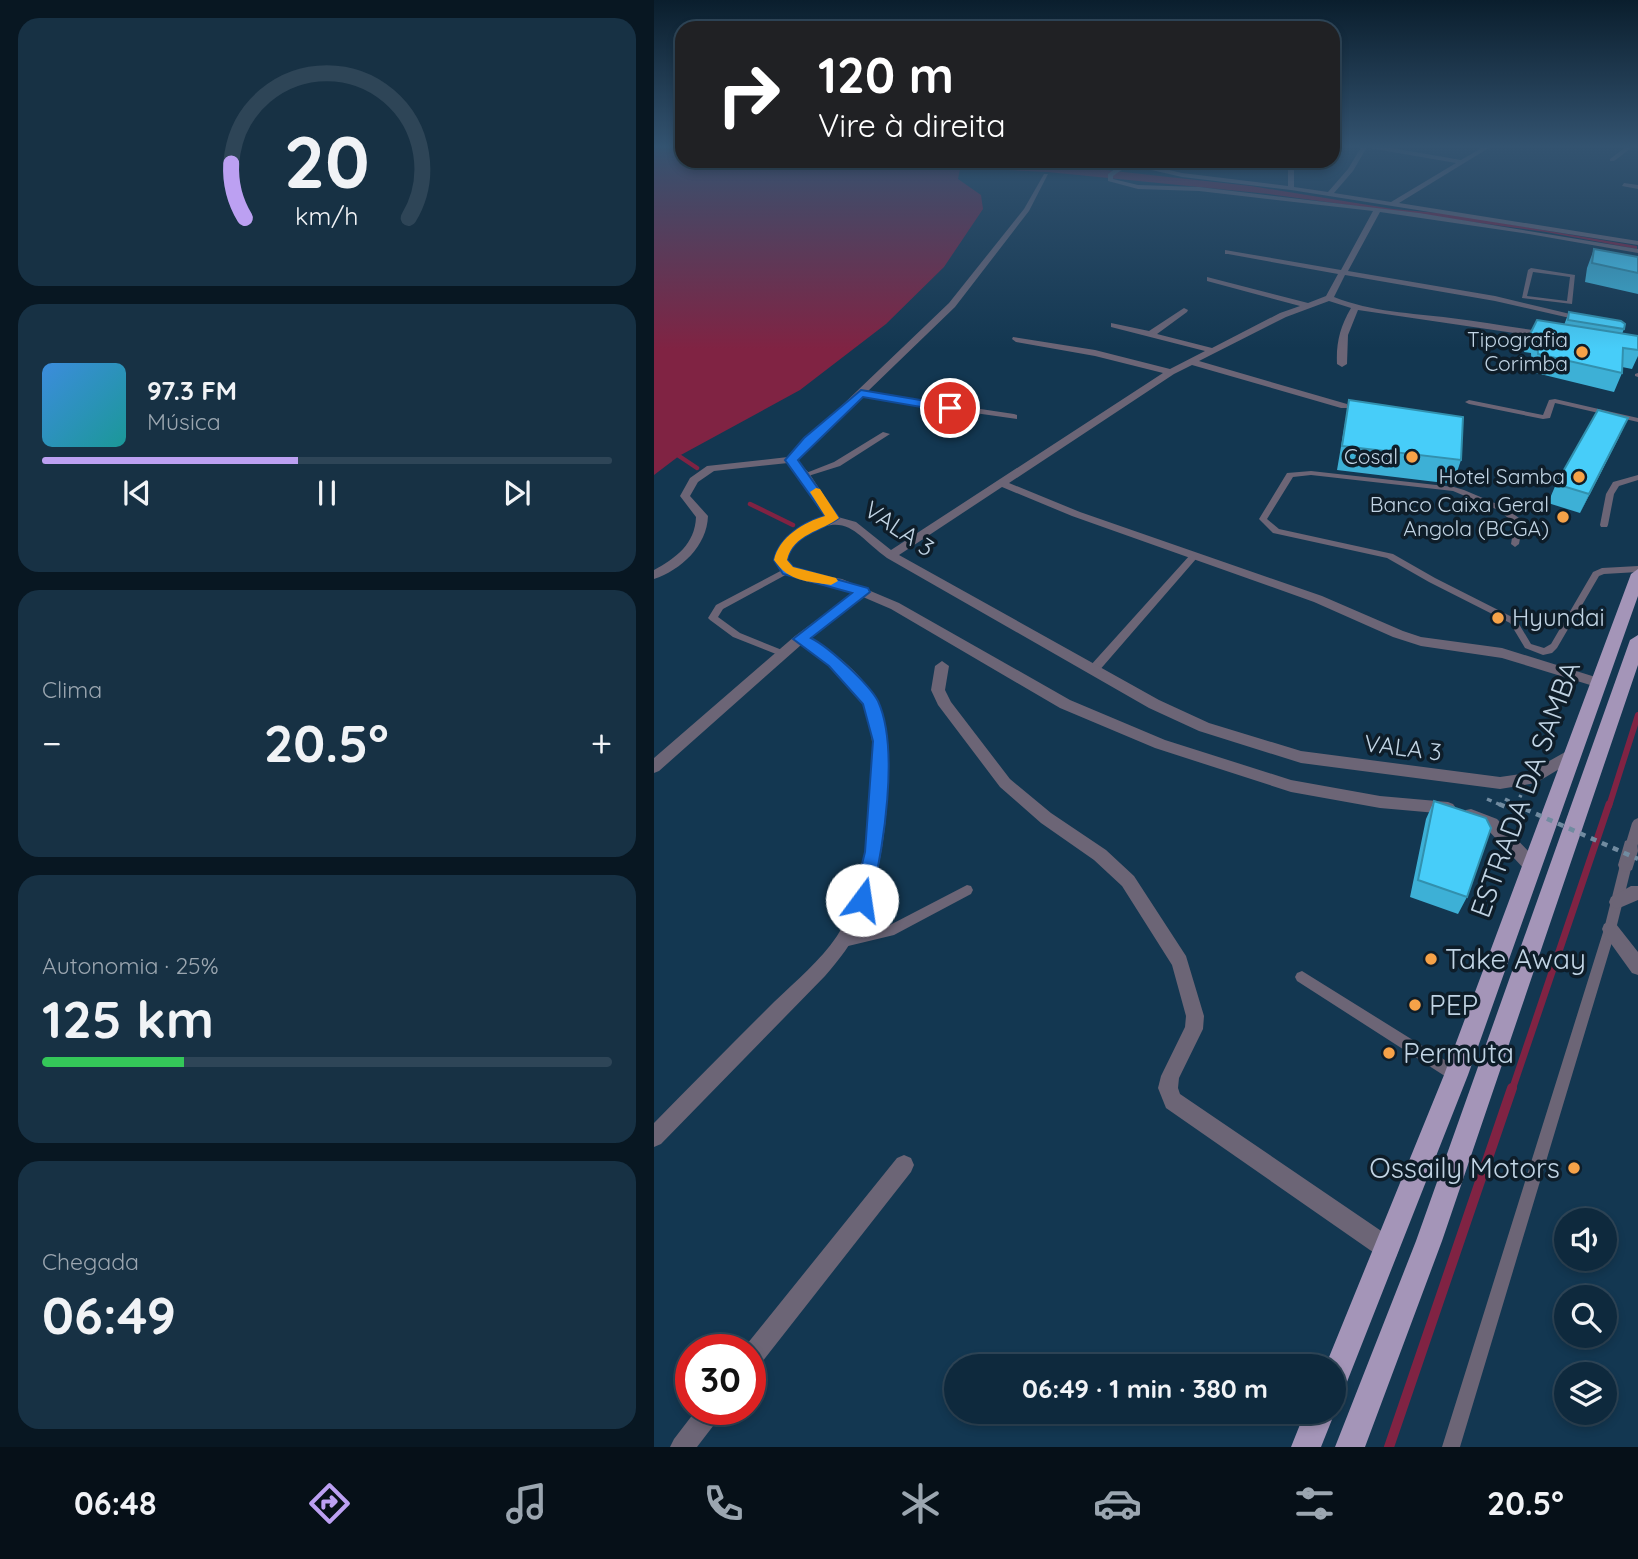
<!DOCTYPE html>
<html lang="pt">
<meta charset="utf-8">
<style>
:root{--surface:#0e293d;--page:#173144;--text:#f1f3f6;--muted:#9ba6b0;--line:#2e4557;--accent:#bca0f2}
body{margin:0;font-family:Quicksand,sans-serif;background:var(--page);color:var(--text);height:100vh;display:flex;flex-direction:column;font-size:26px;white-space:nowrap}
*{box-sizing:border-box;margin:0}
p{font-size:23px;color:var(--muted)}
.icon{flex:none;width:38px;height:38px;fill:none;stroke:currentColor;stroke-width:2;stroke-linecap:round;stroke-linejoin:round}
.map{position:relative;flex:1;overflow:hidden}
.drawer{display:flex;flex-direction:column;gap:18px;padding:18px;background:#081722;width:654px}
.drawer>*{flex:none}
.hud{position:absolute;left:21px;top:21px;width:665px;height:147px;border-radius:21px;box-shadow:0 4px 10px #0003,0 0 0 2px var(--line);background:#202124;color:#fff;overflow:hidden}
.tools{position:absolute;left:900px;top:1208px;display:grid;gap:14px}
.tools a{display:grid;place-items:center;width:63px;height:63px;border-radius:50%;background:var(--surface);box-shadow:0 4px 10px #0003,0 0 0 2px var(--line);font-size:35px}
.speed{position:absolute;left:21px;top:1334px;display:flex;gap:14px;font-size:35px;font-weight:700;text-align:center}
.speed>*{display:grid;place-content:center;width:91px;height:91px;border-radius:50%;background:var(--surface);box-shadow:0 4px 10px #0003,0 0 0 2px var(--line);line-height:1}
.speed .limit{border:10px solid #d22;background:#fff;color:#111}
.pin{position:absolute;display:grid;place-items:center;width:60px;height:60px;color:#fff;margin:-30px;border:4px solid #fff;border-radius:50%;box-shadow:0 2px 7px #0007}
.me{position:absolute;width:77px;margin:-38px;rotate:14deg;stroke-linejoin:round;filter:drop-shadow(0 0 5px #0008)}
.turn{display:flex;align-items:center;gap:24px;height:147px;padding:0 28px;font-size:32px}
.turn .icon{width:91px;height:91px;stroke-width:2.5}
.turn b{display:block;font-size:49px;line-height:60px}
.big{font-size:52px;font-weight:700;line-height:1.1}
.drawer .tile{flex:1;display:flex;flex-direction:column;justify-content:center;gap:10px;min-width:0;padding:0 24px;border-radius:21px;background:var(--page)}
.drawer .dial{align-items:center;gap:0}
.dial svg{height:182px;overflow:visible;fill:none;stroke:var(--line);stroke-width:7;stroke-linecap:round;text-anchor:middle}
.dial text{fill:var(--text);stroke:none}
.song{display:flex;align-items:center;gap:21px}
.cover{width:84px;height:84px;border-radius:10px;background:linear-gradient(135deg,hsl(210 70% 55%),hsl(180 70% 35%))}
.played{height:7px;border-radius:4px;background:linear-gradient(90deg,var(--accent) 45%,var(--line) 45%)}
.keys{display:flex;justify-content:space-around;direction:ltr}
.heat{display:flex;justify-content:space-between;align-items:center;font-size:38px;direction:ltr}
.charge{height:10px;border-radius:5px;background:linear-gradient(90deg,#34c759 25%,var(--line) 0)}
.trip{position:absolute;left:290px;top:1354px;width:402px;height:70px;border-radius:35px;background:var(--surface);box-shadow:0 4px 10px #0003,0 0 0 2px var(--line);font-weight:700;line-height:70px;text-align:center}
.tab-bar{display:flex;height:112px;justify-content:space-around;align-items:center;background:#061018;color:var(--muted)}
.tab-bar .icon{width:49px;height:49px}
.tab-bar .selected{color:var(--accent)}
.tab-bar b{font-size:32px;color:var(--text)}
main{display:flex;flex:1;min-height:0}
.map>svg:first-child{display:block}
.water{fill:#802343}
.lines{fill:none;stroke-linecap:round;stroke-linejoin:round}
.stream-far3{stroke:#802343;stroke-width:4.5}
.stream-far2{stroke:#802343;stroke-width:6}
.stream-far1{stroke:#802343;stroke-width:7}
.stream{stroke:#802343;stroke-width:10}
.path-far1{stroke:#718ba0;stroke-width:3.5;stroke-dasharray:5 5;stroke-linecap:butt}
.path{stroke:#718ba0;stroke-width:4.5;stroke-dasharray:6 6;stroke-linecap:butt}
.service{fill:#6c6576;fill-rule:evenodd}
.minor{fill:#6c6576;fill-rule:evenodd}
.primary{fill:#a495b8;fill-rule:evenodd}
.path-bridge{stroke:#718ba0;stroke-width:4.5;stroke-dasharray:6 6;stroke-linecap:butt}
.wall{fill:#3db0d6}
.shaded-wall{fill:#3290ae}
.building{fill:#47cdf9;stroke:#3290ae;stroke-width:2}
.route{fill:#1a73e8;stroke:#114b97;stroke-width:2}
.slow{fill:#f59e0b}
.poi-dot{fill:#f6a248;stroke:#0e1d29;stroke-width:2.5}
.labels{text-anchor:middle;stroke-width:7;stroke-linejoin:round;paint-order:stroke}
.far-poi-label{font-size:21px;fill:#c1d4e4;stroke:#0e1d29;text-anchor:end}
.street-label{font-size:24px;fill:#c1d4e4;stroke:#0e1d29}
.poi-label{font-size:24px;fill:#c1d4e4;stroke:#0e1d29;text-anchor:start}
.near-street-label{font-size:28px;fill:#c1d4e4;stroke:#0e1d29}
.near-poi-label{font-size:28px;fill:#c1d4e4;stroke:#0e1d29;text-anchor:start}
</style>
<main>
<section class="drawer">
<div class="tile dial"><svg viewBox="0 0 100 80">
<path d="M14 69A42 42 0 1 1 86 69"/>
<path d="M14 69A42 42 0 0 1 8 45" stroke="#bca0f2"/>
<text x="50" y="56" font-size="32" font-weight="700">20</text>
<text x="50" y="72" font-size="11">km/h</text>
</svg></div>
<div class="tile">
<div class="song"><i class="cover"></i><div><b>97.3 FM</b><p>Música</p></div></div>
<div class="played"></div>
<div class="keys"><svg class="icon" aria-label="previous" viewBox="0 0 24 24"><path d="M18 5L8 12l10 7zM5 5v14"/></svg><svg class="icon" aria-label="pause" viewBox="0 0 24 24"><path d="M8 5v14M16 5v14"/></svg><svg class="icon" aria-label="next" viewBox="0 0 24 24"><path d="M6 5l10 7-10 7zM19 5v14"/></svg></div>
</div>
<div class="tile"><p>Clima</p>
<div class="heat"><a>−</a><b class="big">20.5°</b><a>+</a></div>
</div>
<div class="tile"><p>Autonomia · 25%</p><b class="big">125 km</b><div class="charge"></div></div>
<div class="tile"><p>Chegada</p><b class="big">06:49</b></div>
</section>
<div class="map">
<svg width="984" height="1447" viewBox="0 0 984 1447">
<rect width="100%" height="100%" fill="#133751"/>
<!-- water -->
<path class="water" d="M0 146H28V161H315L306 169 304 179 327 195 329 209 290 267 232 324 146 390 25 456 0 475Z
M335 161H369L597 186 739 209 796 214 983 246V249L892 232 615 194 394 172 333 169Z"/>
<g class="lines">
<!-- stream-far3 -->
<path class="stream-far3" d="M25 456 43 468
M96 504 139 525"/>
<!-- stream-far2 -->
<path class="stream-far2" d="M955 806 984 715"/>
<!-- stream-far1 -->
<path class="stream-far1" d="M858 1090 955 804"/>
<!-- stream -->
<path class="stream" d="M735 1447 858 1088"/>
<!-- path-far1 -->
<path class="path-far1" d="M833 799 849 806
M851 799 865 806
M861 806 867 795"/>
<!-- path -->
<path class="path" d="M845 804 859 810 862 804
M861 804 871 809"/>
<!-- service -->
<path class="service" d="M877 268 921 275 918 304 868 298 874 270ZM879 272 916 277 913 301 873 296Z
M984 373V377L981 376V374Z
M901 399 984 418V422L901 403 896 418 889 419 815 404 811 402 815 400 889 415 895 400Z
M229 432 236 434 186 466 151 477 147 475 180 462Z
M657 471 800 487 810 490 850 507 865 518 868 528 865 544 861 547 857 544 860 526 858 521 844 510 799 491 657 475 639 477 613 519 625 529 739 554 781 578 862 619 877 644 890 648 897 644 939 572 948 568 984 566V572L950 574 945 576 903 648 898 653 889 655 871 648 856 623 775 582 733 558 619 533 605 519 633 473Z
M984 475V480L965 486 960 494 954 525 953 527H947L946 525 952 494 959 482Z
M539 554 542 555V559L444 672H436L435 669 436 666 536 555Z
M134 567 137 568V572L69 609 64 617 86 633 133 652 135 654 133 656H127L79 637 56 620 54 618 62 605Z
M984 818V844L981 850 977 851 973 850 971 846 978 823 980 820Z
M972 860 976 861 978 865 962 929 806 1447H788L950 929 966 865 968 861Z
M313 885 317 886 319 890 317 894 240 935 190 947 185 945 184 941 185 937 234 926Z
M648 971 807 1070 809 1075 807 1080 802 1082 797 1080 643 981 641 977 643 973Z"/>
<!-- minor -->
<path class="minor" d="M708 146H726L807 160 831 146H838L745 203 984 241V245L637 190 528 177 489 168 469 169 459 176V179L484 185 545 187 765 213 984 249V253L875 234 726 212 694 271 841 296 933 318 929 321 841 301 691 275 680 297C718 312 757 313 797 318 830 322 862 328 894 332L898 335 894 338 704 310 694 335 693 364 688 367 683 364C682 343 686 327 697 308L675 301 632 317 545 361 693 404V408H687L538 365 520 374 355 483 426 512 668 596 749 631 767 637 848 648 951 680 953 683 951 686 946 688 848 658 767 646 739 637 660 602 418 516 348 487 245 555 505 700 555 723 647 751 846 777 874 773 920 747 925 749 927 753 925 757 882 783 846 789 647 763 545 731 495 708 233 558C205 538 194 512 158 532 146 539 137 546 133 560L138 567 153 573 188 579 245 603 416 700 511 740 637 780 726 796 794 802 799 804 802 808 799 812 794 814 726 808 637 792 501 748 406 708 237 609 209 597 155 638C181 652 212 676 223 704 245 759 231 870 207 924 198 943 185 960 171 976L7 1144 0 1147V1123C40 1082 80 1042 120 1002 142 981 166 961 183 936 215 888 232 756 209 703 199 679 169 658 147 645L5 771 0 773V758L141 636 199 593C170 581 139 587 121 560 128 536 151 524 173 518L147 477 134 463 60 471 44 482 36 496 54 516C53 546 27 570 0 579V570C22 558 41 544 42 517L26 496 36 478 53 466 134 457 295 303 370 209 390 174H394L375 211 301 307 213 392 360 414 363 415V419L208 397 143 460 155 473 184 517 202 522 237 550 509 373 441 356 362 342 358 339 359 337 441 350 516 369 551 351 457 327V323L495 331 530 308 534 310 533 312 503 334 558 348 626 313 646 306 553 281V277L654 303 672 296 684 274 574 254H571V250L687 270 719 211 545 191 484 189 454 181V174L465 166 489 164 528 173 634 186V161H640V187L674 192 694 169ZM713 147 715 148 802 163 737 202 680 193 699 171Z
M973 146H980L960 161H956V159Z
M970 183 984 185V189L968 186Z
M288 661 295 666 291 690 297 702 356 779 397 813 452 850 480 876 532 956 550 1016 549 1029 525 1078 524 1088 526 1094 742 1241 745 1249 742 1257 734 1260 726 1257 512 1108 504 1088 507 1076 531 1027 532 1016 518 965 468 886 440 860 387 823 346 787 284 705 277 690 281 666Z
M817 809 843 819 884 861 886 866 884 871 878 873 872 871 833 829 812 820 809 815 812 810Z
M977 839 983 841 984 851 978 870 972 872 966 870 964 865 971 841Z
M977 886H984V900L963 909 957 907 955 902 957 897Z
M956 921 962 924 984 952V975L978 973 950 934 948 929 950 924Z
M250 1155 257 1158 260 1165 257 1172 104 1367 96 1370V1349H89L243 1158Z
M43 1409H70L66 1417 43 1447H16L20 1439Z"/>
<!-- primary -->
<path class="primary" d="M984 569V596L814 1075 691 1387 681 1391V1367H671L790 1075 977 574Z
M984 635V665L788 1241 711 1447H681L762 1241 976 640Z
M651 1412H681L667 1447H637Z"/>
<!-- path-bridge -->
<path class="path-bridge" d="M871 809 984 859"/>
</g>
<!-- wall -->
<path class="wall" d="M940 249 984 257V294L931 282 933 268Z
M915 312 970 329 968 334 984 336V356L978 369 968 367V373L960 392 878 372 877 353 870 352 876 334 910 325Z
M695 400 807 460 799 484 683 470Z
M965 437 926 513 894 503 902 484Z
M780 801 813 897 804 914 756 897 772 819Z"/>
<!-- shaded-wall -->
<path class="shaded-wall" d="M974 418 965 437 926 513 935 494Z"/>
<!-- building -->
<path class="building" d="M940 249 984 257V273L938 263Z
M915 312 967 321 971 324 970 329 914 320Z
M883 320 984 336V350L969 348 968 373 884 354 883 335 876 334Z
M695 400 809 417 807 460 688 446Z
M944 410 974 418 935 494 902 484Z
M780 801 832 818 837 828 813 897 764 880Z"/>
<!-- sky -->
<linearGradient id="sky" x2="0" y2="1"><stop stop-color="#0a1e2d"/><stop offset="0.42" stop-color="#335370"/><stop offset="1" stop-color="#335370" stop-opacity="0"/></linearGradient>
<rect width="984" height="349" fill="url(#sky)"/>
<!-- route -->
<path class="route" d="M207 390 296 405 302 408 296 412 209 397 144 460 185 518C168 531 139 534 133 560L139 567 214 588 216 592 157 638C175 647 215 684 224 701 246 749 229 849 217 900L215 905 208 908 201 905 199 900 211 852 219 741 209 704 175 666 139 639 198 593 129 574 120 560C125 537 150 522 171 516L131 460 150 438Z"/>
<!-- slow -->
<path class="slow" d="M162 488 166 489 185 518C168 531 139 534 133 560L139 567 182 578 184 581 177 585C153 581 135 582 120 560 125 537 150 522 171 516L156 492Z"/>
<!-- markers -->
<g class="poi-dot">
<circle cx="928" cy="352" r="7"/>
<circle cx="758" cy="457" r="7"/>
<circle cx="925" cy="477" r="7"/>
<circle cx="909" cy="517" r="7"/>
<circle cx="844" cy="618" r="7"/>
<circle cx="777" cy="959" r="7"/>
<circle cx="761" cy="1005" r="7"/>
<circle cx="735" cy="1053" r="7"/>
<circle cx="920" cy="1168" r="7"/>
</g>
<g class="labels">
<!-- far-poi labels -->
<g class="far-poi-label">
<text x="914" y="347">Tipografia<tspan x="914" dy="24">Corimba</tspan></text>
<text x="744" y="464">Cosal</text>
<text x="911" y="484">Hotel Samba</text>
<text x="895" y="512">Banco Caixa Geral<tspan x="895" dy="24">Angola (BCGA)</tspan></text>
</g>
<!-- street labels -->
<g class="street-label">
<text transform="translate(245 529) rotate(34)" y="8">VALA 3</text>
<text transform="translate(749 748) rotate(7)" y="8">VALA 3</text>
</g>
<!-- poi labels -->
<g class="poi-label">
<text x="858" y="626">Hyundai</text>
</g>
<!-- near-street labels -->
<g class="near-street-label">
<text transform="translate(871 789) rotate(-70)" y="10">ESTRADA DA SAMBA</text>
</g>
<!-- near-poi labels -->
<g class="near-poi-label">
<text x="791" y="969">Take Away</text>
<text x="775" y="1015">PEP</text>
<text x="749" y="1063">Permuta</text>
<text x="906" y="1178" text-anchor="end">Ossaily Motors</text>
</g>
</g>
</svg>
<div class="tools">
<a><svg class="icon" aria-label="sound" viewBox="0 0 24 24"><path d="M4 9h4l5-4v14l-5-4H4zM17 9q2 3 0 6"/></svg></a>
<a><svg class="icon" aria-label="search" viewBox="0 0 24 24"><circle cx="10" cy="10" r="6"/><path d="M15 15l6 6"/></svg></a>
<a><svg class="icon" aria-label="layers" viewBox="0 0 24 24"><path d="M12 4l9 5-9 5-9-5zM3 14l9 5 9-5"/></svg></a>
</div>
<div class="speed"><div class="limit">30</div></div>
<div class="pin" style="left:296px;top:408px;background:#d93025"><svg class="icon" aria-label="arrive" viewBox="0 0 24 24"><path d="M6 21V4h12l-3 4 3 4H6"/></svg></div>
<svg class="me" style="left:208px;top:900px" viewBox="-20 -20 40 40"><circle r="19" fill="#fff"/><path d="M0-13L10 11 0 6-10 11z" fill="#1a73e8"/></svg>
<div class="trip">06:49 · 1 min · 380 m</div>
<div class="hud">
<div class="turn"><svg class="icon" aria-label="right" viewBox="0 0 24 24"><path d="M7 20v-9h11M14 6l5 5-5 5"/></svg><div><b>120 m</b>Vire à direita</div></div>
</div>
</div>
</main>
<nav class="tab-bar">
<b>06:48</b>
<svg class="icon selected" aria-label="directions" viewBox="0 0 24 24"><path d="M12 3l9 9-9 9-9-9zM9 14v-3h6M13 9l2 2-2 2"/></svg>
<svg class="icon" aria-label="music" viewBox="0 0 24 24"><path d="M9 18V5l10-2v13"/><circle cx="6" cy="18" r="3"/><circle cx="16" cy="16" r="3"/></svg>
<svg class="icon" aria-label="phone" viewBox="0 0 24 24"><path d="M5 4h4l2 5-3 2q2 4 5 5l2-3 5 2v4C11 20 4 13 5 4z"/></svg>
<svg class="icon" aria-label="climate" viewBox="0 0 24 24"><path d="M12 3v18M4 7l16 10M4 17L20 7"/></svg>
<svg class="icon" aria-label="car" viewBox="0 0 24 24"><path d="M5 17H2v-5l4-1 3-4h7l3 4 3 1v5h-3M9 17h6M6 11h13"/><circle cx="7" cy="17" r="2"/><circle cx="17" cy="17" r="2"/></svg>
<svg class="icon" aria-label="filters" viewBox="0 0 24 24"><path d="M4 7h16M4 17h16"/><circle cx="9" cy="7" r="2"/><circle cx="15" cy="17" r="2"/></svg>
<b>20.5°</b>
</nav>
